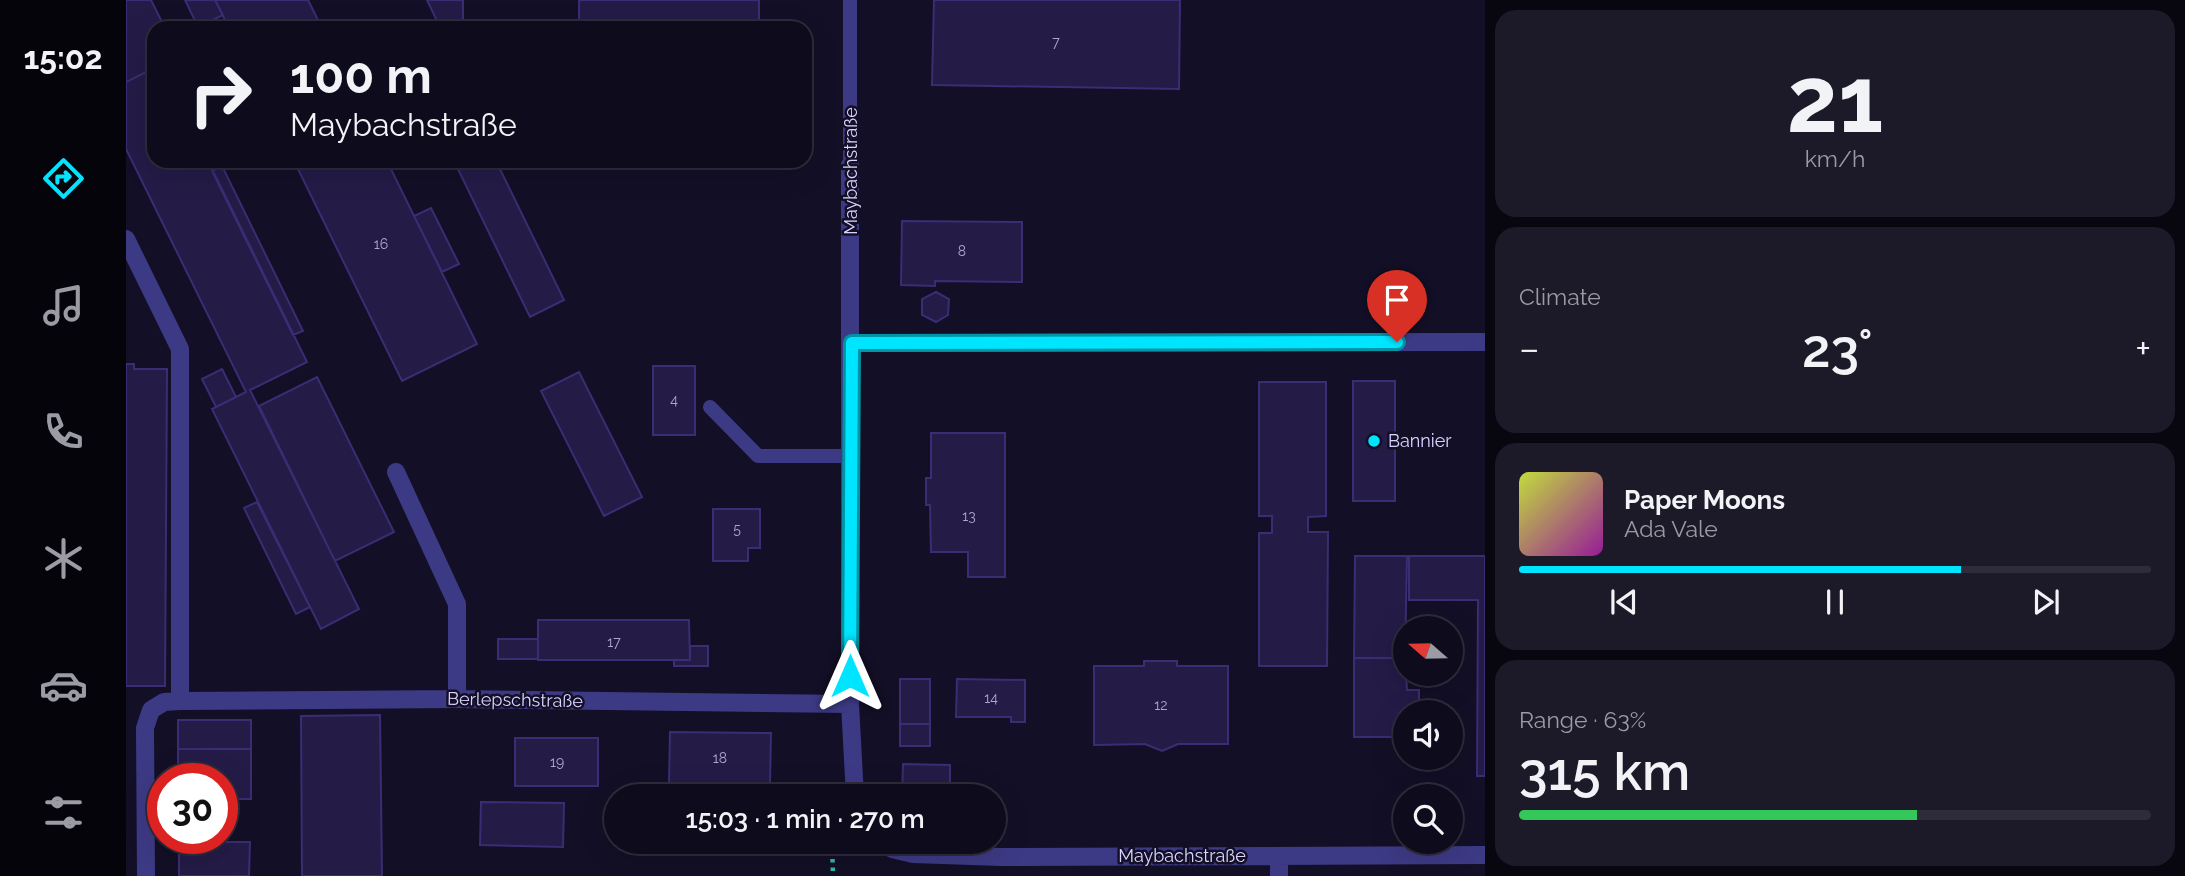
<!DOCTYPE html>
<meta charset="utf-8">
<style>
:root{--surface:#0e0b1c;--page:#1c1929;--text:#f1f3f6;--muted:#9b9ba3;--line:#2e2b3b;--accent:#00e5ff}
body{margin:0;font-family:Raleway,sans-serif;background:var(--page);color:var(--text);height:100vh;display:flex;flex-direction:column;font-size:26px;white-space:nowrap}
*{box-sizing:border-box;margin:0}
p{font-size:23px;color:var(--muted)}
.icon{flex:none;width:38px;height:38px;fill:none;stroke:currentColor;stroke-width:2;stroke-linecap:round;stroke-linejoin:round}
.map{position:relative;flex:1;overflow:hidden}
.details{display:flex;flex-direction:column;gap:10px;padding:10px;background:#08060f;width:700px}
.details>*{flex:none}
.hud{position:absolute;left:21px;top:21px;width:665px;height:147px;border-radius:21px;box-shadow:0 7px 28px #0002,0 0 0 2px var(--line);background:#0e0b1c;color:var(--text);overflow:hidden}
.needle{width:46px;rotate:290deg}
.controls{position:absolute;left:1267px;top:616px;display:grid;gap:14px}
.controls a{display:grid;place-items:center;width:70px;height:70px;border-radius:50%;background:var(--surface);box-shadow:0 7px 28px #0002,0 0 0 2px var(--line);font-size:35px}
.speed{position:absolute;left:21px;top:763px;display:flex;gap:14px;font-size:35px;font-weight:700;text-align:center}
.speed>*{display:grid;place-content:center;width:91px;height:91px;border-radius:50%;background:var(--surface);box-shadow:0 7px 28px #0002,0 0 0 2px var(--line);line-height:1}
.speed .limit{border:10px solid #d22;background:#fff;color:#111}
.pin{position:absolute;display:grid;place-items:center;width:60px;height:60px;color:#fff;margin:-72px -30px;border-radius:50% 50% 50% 0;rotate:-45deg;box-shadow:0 0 7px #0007}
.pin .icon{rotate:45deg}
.me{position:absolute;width:77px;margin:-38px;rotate:0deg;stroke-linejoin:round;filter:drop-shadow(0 0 5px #0008)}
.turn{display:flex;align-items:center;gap:24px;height:147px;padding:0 28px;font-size:32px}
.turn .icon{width:91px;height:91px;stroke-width:2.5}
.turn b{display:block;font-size:49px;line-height:60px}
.big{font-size:52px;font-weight:600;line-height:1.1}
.details .tile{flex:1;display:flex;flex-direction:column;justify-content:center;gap:10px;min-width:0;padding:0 24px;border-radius:21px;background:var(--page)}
.details .dial{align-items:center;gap:0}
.dial b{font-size:91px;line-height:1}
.song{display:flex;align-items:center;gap:21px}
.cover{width:84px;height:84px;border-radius:10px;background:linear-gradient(135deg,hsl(70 70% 55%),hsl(300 70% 35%))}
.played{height:7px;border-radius:4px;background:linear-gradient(90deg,var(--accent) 70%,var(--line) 70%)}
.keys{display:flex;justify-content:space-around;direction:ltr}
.heat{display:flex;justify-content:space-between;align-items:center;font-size:38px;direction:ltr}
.charge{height:10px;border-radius:5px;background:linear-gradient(90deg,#34c759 63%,var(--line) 0)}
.trip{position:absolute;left:478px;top:784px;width:402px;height:70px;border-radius:35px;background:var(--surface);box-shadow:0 7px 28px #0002,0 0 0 2px var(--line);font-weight:600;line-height:70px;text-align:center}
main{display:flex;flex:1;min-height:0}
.tab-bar{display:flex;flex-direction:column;width:126px;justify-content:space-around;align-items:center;background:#06040b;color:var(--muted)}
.tab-bar .icon{width:49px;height:49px}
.tab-bar .selected{color:var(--accent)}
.tab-bar b{font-size:32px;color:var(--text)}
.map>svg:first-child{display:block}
.building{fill:#241b47;stroke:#3b2d73;stroke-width:2}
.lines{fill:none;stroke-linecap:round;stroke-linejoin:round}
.path{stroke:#2fb8b0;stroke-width:4.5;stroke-dasharray:3.5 5;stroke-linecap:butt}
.service{stroke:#3d3a85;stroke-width:14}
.minor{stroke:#3d3a85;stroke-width:18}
.route-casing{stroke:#0095a6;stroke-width:18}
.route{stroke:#00e5ff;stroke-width:12}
.poi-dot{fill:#00e5ff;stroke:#130f26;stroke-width:2.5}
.labels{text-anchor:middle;stroke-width:5;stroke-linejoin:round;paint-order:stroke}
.number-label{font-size:14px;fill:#aca6d1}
.street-label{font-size:18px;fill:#d9d4ff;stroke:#130f26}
.poi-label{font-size:18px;fill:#d9d4ff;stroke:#130f26;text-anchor:start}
</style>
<main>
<nav class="tab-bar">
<b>15:02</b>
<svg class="icon selected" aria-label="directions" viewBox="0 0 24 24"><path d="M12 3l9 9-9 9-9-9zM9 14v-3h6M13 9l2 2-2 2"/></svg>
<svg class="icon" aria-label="music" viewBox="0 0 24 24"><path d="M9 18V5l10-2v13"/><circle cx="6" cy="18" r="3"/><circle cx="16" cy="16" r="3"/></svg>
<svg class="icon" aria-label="phone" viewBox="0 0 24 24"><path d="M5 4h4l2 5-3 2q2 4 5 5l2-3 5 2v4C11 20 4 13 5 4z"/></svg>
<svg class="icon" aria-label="climate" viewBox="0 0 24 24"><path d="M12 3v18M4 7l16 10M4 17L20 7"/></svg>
<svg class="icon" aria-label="car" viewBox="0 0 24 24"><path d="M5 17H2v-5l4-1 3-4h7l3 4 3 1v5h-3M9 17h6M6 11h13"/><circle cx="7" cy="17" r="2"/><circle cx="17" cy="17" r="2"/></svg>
<svg class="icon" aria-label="filters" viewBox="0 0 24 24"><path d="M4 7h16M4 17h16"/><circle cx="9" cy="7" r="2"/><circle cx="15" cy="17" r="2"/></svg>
</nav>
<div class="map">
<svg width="1359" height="876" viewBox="0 0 1359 876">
<rect width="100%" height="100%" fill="#130f26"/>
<!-- building -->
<path class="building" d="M0 0H25L39 28H28V68L0 82Z
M59 0H89L97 15 72 27Z
M89 0H182L196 28H103Z
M301 0H337V21H311Z
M453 0H633V22L453 23Z
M808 0H1054L1053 89 806 85Z
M28 68V161H82L181 362 124 390 233 609 195 629 86 409 120 392 0 149V82Z
M168 161H261L351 344 276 381Z
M328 161H370L438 300 404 317Z
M96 166 177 331 167 335 86 171Z
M305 208 333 264 316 272 288 216Z
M776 221 896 222V282L809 281V286L775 285Z
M810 292 823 299 822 315 810 322 796 315V299Z
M0 364H8V369H41L39 686H0Z
M527 366H569V435H527Z
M96 369 110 397 90 407 76 379Z
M453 372 516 497 478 516 415 391Z
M191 377 268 532 209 561 133 406Z
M1227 381H1269V501H1227Z
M1133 382H1200V516L1182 517V532H1202L1201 666H1133V533H1146V516H1133Z
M805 433H879V577H842V552H805L804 505H800V478H805Z
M131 502 184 607 170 614 118 508Z
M587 509H634V548H622V561H587Z
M1229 556H1281L1279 658H1228Z
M1283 556H1359V776H1351L1352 600H1283Z
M412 620H563L564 660H412Z
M372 639H412V659H372Z
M564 646H582V666H548V660H564Z
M1228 658H1279L1281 690H1293V712H1279V737H1228Z
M1018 661H1051V666H1102V744H1052L1036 751 1019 744 968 745V666H1018Z
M774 679H804V724H774Z
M831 679 899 680V722H885V717H830Z
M254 715 256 876H176L175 716Z
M52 720H125V749H52Z
M774 724H804V746H774Z
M544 732 645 733 644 784 543 783Z
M389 738H472V786H389Z
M52 749H125V799H104V791H96V779H52Z
M777 764 824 765V796H776Z
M355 802 438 803 437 847 354 845Z
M53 842H124L123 876H53Z"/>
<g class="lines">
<!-- path -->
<path class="path" d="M706 842 707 876"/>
<!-- service -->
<path class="service" d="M724 0V165
M584 407 632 456H725"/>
<!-- minor -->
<path class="minor" d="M724 165V704L729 796
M0 239 54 349V701L38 702 25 710 19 728 20 876
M726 343 1359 342
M270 472 331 604V699
M54 701 331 699 724 704
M756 842 766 849 787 854 875 857 1359 855
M1153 856V876"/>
</g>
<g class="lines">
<defs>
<path id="route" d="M724 676 726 343 1271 342"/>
</defs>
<!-- route casing -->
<use href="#route" class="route-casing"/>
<!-- route -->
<use href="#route" class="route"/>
</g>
<!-- markers -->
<circle class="poi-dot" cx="1248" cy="441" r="7"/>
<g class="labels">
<!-- number labels -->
<g class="number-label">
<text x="930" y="47">7</text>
<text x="255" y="249">16</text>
<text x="836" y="256">8</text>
<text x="548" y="405">4</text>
<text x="843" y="521">13</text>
<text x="611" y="534">5</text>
<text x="488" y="647">17</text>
<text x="865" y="703">14</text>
<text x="1035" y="710">12</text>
<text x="594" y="763">18</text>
<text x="431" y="767">19</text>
</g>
<!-- street labels -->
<g class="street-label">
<text transform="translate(725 171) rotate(-90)" y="6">Maybachstraße</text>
<text transform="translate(389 700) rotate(1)" y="6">Berlepschstraße</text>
<text x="1056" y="862">Maybachstraße</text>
</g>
<!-- poi labels -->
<g class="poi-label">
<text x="1262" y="447">Bannier</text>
</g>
</g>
</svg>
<div class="controls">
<a><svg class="needle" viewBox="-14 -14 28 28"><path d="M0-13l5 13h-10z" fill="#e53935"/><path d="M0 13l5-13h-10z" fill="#9b9ba3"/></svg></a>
<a><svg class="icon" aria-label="sound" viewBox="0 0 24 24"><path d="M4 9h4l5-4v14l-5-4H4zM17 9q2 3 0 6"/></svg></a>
<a><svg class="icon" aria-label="search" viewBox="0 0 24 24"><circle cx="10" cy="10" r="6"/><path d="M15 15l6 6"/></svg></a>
</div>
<div class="speed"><div class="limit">30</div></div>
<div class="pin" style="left:1271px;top:342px;background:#d93025"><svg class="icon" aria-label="arrive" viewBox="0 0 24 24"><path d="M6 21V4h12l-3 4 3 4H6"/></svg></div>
<svg class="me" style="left:724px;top:676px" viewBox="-20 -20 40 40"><path d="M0-17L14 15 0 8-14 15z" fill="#00e5ff" stroke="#fff" stroke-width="4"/></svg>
<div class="trip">15:03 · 1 min · 270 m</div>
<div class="hud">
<div class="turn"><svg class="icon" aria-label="right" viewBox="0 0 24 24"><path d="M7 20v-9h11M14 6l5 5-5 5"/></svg><div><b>100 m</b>Maybachstraße</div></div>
</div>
</div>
<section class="details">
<div class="tile dial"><b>21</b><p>km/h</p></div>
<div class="tile"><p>Climate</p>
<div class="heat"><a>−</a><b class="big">23°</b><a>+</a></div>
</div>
<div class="tile">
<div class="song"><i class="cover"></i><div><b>Paper Moons</b><p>Ada Vale</p></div></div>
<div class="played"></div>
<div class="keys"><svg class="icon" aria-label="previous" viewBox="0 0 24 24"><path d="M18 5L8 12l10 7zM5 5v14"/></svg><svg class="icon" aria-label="pause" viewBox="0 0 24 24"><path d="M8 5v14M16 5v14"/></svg><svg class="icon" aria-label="next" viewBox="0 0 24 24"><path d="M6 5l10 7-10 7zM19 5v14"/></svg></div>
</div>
<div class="tile"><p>Range · 63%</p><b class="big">315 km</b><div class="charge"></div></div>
</section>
</main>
